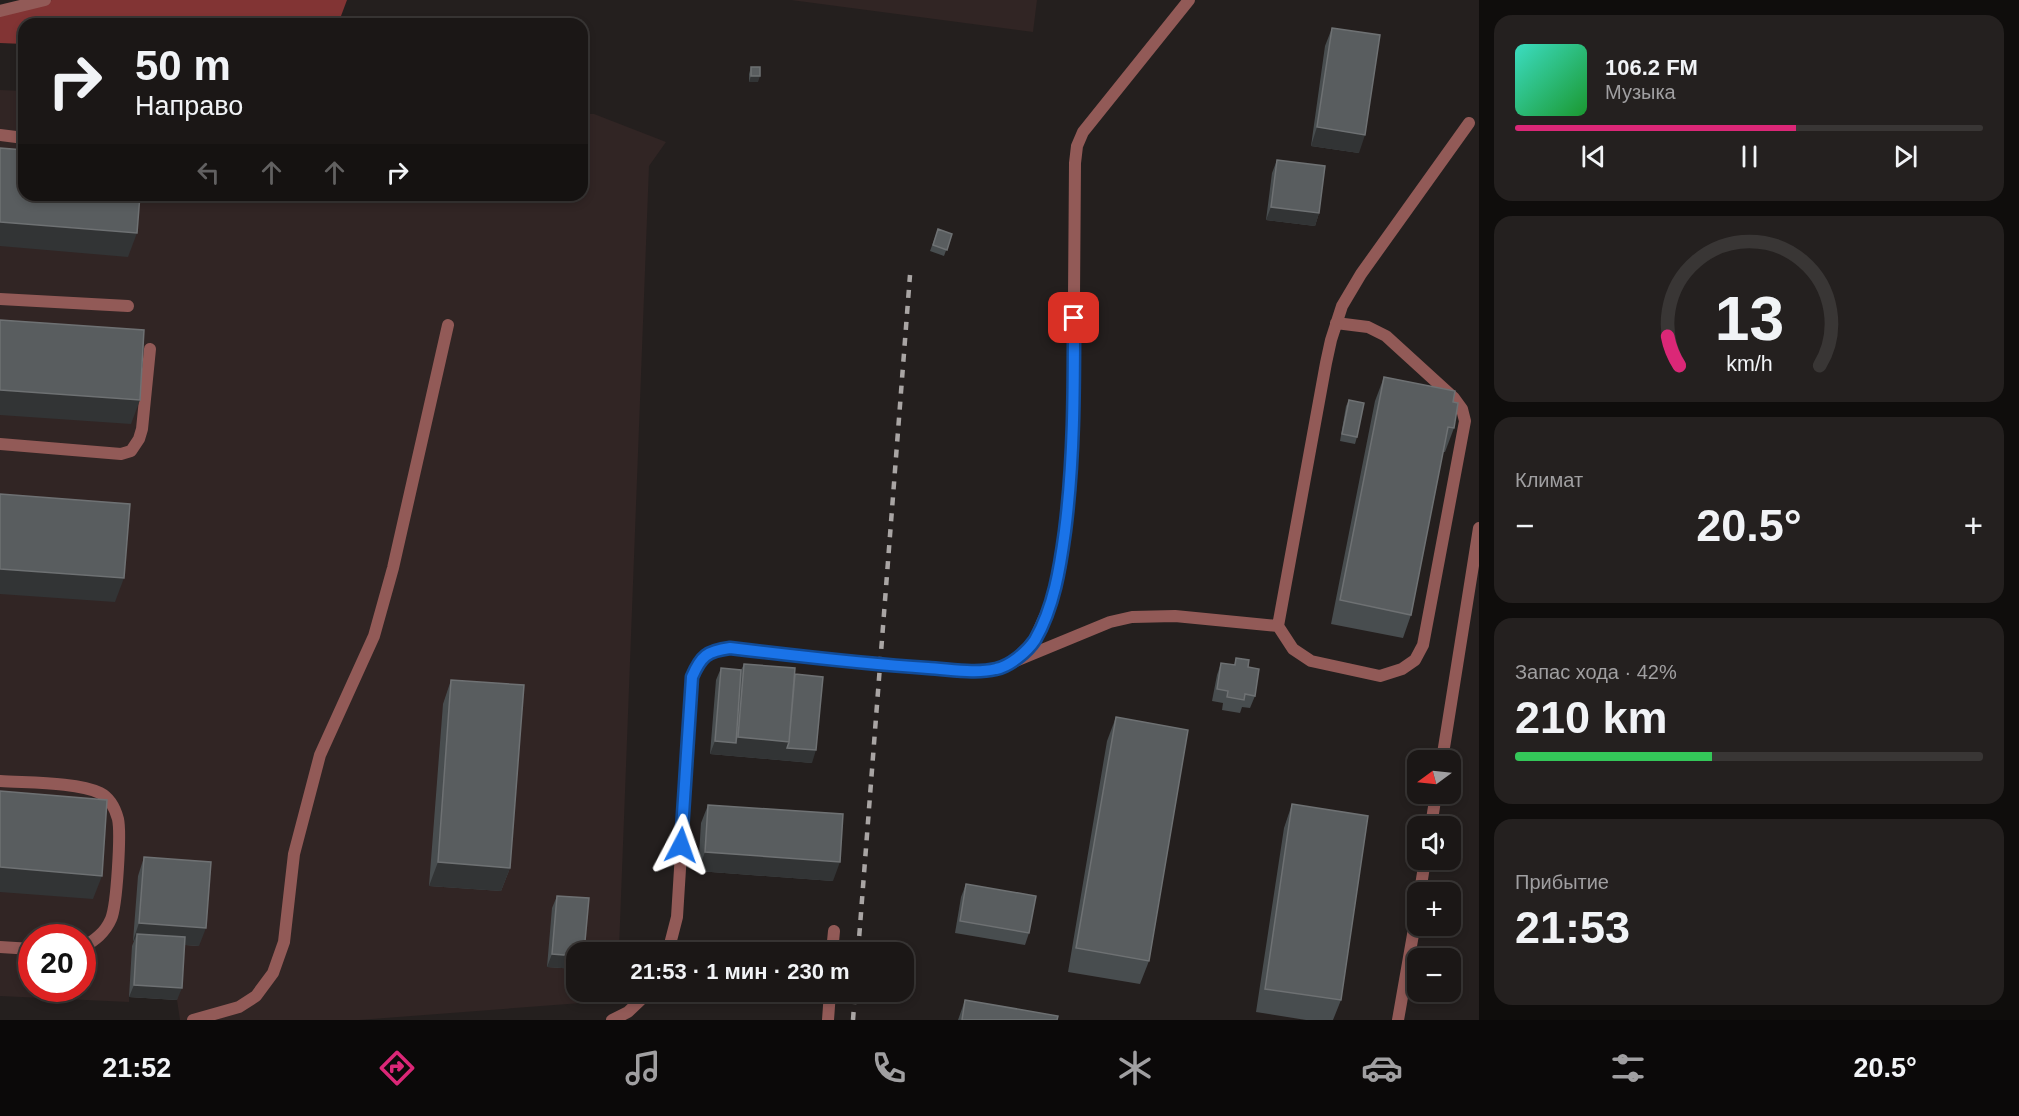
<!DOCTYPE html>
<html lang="ru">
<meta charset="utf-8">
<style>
:root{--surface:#1b1716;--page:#24201f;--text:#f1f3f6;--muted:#a09fa1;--line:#393635;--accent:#db2777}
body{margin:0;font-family:Helvetica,sans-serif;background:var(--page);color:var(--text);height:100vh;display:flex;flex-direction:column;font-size:22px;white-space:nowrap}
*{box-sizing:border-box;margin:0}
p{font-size:20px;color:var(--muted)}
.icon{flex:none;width:33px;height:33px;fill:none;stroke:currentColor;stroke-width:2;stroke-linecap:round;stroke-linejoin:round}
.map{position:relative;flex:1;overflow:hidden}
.sheet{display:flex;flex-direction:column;gap:15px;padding:15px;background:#0f0d0c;width:540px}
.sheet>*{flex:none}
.banner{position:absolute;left:18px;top:18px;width:570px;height:183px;border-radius:18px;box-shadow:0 3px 9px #0003,0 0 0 2px var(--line);background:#1b1716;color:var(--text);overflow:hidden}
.needle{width:39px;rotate:255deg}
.fabs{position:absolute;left:1407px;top:750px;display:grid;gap:12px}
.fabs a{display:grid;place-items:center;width:54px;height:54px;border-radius:12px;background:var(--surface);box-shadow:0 3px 9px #0003,0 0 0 2px var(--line);font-size:30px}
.speed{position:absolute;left:18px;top:924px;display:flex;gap:12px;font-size:30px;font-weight:700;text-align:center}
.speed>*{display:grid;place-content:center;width:78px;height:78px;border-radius:50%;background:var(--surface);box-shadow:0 3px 9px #0003,0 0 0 2px var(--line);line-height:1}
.speed .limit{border:9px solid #d22;background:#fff;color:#111}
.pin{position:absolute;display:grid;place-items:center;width:51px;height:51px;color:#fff;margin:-26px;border-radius:12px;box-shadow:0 3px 9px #0006}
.me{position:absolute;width:66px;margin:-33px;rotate:4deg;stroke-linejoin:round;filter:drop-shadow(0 0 4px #0008)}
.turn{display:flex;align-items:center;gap:21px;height:126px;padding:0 18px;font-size:27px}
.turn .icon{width:78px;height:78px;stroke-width:2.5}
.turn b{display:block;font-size:42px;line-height:51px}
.lanes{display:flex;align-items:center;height:57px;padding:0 18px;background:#0003;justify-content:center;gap:30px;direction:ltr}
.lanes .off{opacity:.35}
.big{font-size:45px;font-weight:800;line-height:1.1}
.sheet .widget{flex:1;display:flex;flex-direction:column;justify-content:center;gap:9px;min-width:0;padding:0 21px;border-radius:18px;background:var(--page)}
.sheet .dial{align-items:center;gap:0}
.dial svg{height:156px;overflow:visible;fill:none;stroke:var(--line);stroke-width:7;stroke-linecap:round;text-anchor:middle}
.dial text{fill:var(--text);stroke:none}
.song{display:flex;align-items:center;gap:18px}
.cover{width:72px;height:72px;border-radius:9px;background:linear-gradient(135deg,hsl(170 70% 55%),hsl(130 70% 35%))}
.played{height:6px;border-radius:3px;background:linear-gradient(90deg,var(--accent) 60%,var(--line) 60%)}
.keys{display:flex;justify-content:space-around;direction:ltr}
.heat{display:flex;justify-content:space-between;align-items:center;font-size:33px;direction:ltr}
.charge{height:9px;border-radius:4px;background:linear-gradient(90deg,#34c759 42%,var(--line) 0)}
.trip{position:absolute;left:566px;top:942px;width:348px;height:60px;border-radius:18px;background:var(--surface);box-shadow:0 3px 9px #0003,0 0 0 2px var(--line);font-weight:800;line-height:60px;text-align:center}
.menu{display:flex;height:96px;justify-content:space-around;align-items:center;background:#0b0909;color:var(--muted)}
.menu .icon{width:42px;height:42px}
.menu .on{color:var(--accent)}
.menu b{font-size:27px;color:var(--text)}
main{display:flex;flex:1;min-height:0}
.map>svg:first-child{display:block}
.built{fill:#312524;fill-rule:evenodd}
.forest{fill:#823434}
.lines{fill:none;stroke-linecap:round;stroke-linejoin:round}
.lane{stroke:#925a57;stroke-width:12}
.rail{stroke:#a9a5a4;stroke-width:4.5;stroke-dasharray:8 8;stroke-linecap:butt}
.wall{fill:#484d4f}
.shaded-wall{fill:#323435}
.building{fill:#595d5f;stroke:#6e7173;stroke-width:1.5}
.route-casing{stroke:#114b97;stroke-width:15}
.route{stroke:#1a73e8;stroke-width:10}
</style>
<main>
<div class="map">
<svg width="1479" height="1020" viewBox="0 0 1479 1020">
<rect width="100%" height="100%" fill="#241f1e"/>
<!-- built -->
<path class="built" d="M791 0H1037L1033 32Z
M0 90 24 91V195H582V114H594L666 142 649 166 619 949 616 952H576V992H589L581 1003 359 1020H180L177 1000 129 997V1002L0 996ZM32 938H82V988H32Z"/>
<!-- forest -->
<path class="forest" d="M52 0H347L338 24H24V44L0 43V14Z"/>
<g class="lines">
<!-- lane -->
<path class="lane" d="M0 11 45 0
M0 135 24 138
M0 299 128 306
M1336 323 1368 327 1386 336 1454 398 1462 409 1465 421 1423 645 1415 660 1402 669 1380 676 1311 661 1293 649 1278 626 1326 363 1331 340 1342 306 1361 274 1469 123
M0 444 121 454 131 451 139 439 142 429 150 349
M1017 658 1034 641 1049 607 1060 569 1068 501 1073 429 1075 163 1077 146 1083 132 1189 0
M1442 760 1479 528
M0 781C27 783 77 782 100 793 110 798 115 808 118 819 121 833 117 905 111 919 105 933 95 940 82 948
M1431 826 1436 794
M1420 892 1425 860
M0 947 32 949
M668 952 677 917 692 677C701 656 707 651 730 648L881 665 977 671 996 669 1110 622 1132 617 1175 616 1278 626
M832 952 834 931
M193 1020 239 1007 256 996 273 973 284 942 294 854 320 755 374 636 393 568 448 325
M612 1020 628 1012 649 992
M828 1020 830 992
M1398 1020 1418 906"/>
<!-- rail -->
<path class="rail" d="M858 952 910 275
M853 1020 855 992"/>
</g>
<!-- wall -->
<path class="wall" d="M1332 28 1359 153 1311 146 1325 46Z
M751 67 758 82H749V74Z
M1277 160 1319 213 1315 226 1266 220 1272 173Z
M938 229 952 234 944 256 930 251Z
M1384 377 1453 402 1454 428 1445 452H1443L1411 615 1403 638 1331 624 1375 401Z
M1349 400 1357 437 1355 444 1340 441 1346 406Z
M1236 658 1248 667 1255 696 1250 708 1242 707 1240 713 1222 710 1223 703 1212 701 1217 675 1221 663 1234 665Z
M744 664 795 674 812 763 710 754 716 680 721 668 741 670Z
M451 680 510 868 501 891 429 886 443 704Z
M1116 717 1149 961 1140 984 1068 972 1107 741Z
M1292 804 1341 1000 1333 1020H1306L1256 1012 1284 828Z
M708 805 833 881 698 871 701 823Z
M144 857 199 946 185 945 177 1000 129 997 132 946 134 941H133L138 876Z
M966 884 1029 933 1025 945 955 933 961 897Z
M557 896 576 952V969L547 967 552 908Z
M965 1000 1057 1020H958Z"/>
<!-- shaded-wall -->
<path class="shaded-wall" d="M751 76H760L758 82H749Z
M1317 127 1365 135 1359 153 1311 146Z
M1271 207 1319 213 1315 226 1266 220Z
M0 222 137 233 128 257 0 246Z
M0 390 140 400 131 424 0 415Z
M0 569 124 578 115 602 0 594Z
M738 737 789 742 816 750 812 763 710 754 715 741 736 743Z
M705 852 840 862 833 881 698 871Z
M438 862 510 868 501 891 429 886Z
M0 867 102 876 93 899 0 892Z
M139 923 206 928 199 946 136 941 137 934 134 941H133Z
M552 954 576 956V969L547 967Z
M134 985 182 988 177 1000 129 997Z"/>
<!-- building -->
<path class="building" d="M1332 28 1380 35 1365 135 1317 127Z
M751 67H760V76H751Z
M0 148 24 150V195H140L137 233 0 222Z
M1277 160 1325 166 1319 213 1271 207Z
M938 229 952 234 947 250 933 245Z
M0 320 144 330 140 400 0 390Z
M1384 377 1455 391 1453 402 1458 403 1454 428 1448 427 1411 615 1340 600Z
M1349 400 1364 403 1357 437 1342 434Z
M0 494 130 504 124 578 0 569Z
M1236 658 1249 660 1248 667 1259 669 1255 696 1245 694 1244 700 1227 697 1228 691 1217 689 1221 663 1235 665Z
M744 664 795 668 789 742 738 737Z
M721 668 741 670 736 743 715 741Z
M795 674 823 677 816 750 787 748 789 742Z
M451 680 524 685 510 868 438 862Z
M1116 717 1188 730 1149 961 1076 948Z
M0 791 107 800 102 876 0 867Z
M1292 804 1368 816 1341 1000 1265 989Z
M708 805 843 814 840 862 705 852Z
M144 857 211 862 206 928 139 923Z
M966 884 1036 896 1029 933 960 921Z
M557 896 589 898 584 952H576V956L552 954Z
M137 934 185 937 182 988 134 985Z
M965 1000 1058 1016 1057 1020H962Z"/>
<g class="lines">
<defs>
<path id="route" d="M681 845 692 677C701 656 707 651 730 648 796 656 862 664 928 668 949 669 975 674 996 669 1010 666 1027 652 1035 640 1054 607 1060 568 1065 531 1074 460 1074 390 1074 318"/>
</defs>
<!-- route casing -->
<use href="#route" class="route-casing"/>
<!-- route -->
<use href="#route" class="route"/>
</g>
</svg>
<div class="fabs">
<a><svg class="needle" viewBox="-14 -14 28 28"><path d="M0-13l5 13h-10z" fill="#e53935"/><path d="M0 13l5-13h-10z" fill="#a09fa1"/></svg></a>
<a><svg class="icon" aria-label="sound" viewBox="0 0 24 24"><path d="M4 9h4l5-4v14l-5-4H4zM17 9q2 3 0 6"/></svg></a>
<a>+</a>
<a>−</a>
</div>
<div class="speed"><div class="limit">20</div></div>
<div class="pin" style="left:1074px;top:318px;background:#d93025"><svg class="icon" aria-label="arrive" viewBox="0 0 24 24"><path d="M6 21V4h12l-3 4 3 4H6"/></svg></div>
<svg class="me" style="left:681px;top:845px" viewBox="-20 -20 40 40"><path d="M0-17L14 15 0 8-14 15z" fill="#1a73e8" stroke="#fff" stroke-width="4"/></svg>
<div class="trip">21:53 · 1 мин · 230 m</div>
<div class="banner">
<div class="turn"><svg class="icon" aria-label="right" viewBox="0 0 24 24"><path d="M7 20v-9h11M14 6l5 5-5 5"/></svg><div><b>50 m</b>Направо</div></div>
<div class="lanes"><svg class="icon off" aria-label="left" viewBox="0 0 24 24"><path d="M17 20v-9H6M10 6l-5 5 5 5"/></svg><svg class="icon off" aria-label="ahead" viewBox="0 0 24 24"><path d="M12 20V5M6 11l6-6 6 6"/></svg><svg class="icon off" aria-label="ahead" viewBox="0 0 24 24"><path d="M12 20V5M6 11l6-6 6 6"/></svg><svg class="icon" aria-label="right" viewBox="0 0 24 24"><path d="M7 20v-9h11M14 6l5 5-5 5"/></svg></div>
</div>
</div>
<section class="sheet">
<div class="widget">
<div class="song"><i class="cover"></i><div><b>106.2 FM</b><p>Музыка</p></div></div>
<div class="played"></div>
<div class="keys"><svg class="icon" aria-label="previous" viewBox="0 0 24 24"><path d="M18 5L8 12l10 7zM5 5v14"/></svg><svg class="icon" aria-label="pause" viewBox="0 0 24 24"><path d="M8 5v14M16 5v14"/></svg><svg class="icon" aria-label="next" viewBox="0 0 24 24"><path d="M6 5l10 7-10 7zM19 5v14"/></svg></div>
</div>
<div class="widget dial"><svg viewBox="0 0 100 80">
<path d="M14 69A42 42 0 1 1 86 69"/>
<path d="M14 69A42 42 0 0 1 8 54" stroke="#db2777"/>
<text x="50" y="56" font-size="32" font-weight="700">13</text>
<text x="50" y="72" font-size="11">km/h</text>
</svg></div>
<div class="widget"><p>Климат</p>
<div class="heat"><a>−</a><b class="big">20.5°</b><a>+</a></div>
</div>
<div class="widget"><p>Запас хода · 42%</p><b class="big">210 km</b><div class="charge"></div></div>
<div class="widget"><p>Прибытие</p><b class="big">21:53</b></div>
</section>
</main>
<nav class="menu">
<b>21:52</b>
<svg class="icon on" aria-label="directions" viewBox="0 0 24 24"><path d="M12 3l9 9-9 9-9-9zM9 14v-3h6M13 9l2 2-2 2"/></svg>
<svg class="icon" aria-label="music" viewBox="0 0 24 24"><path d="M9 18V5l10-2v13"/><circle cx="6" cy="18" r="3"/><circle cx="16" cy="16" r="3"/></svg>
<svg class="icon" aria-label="phone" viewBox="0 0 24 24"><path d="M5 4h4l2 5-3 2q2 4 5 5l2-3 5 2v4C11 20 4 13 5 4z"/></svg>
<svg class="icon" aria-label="climate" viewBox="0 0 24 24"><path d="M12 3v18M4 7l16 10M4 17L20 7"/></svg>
<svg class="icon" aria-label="car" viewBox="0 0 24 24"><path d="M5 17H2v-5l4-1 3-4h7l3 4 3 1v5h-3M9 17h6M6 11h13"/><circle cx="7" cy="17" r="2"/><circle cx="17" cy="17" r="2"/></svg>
<svg class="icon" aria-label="filters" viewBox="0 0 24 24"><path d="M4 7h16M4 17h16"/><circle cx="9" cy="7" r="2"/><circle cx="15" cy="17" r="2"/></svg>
<b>20.5°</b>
</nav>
